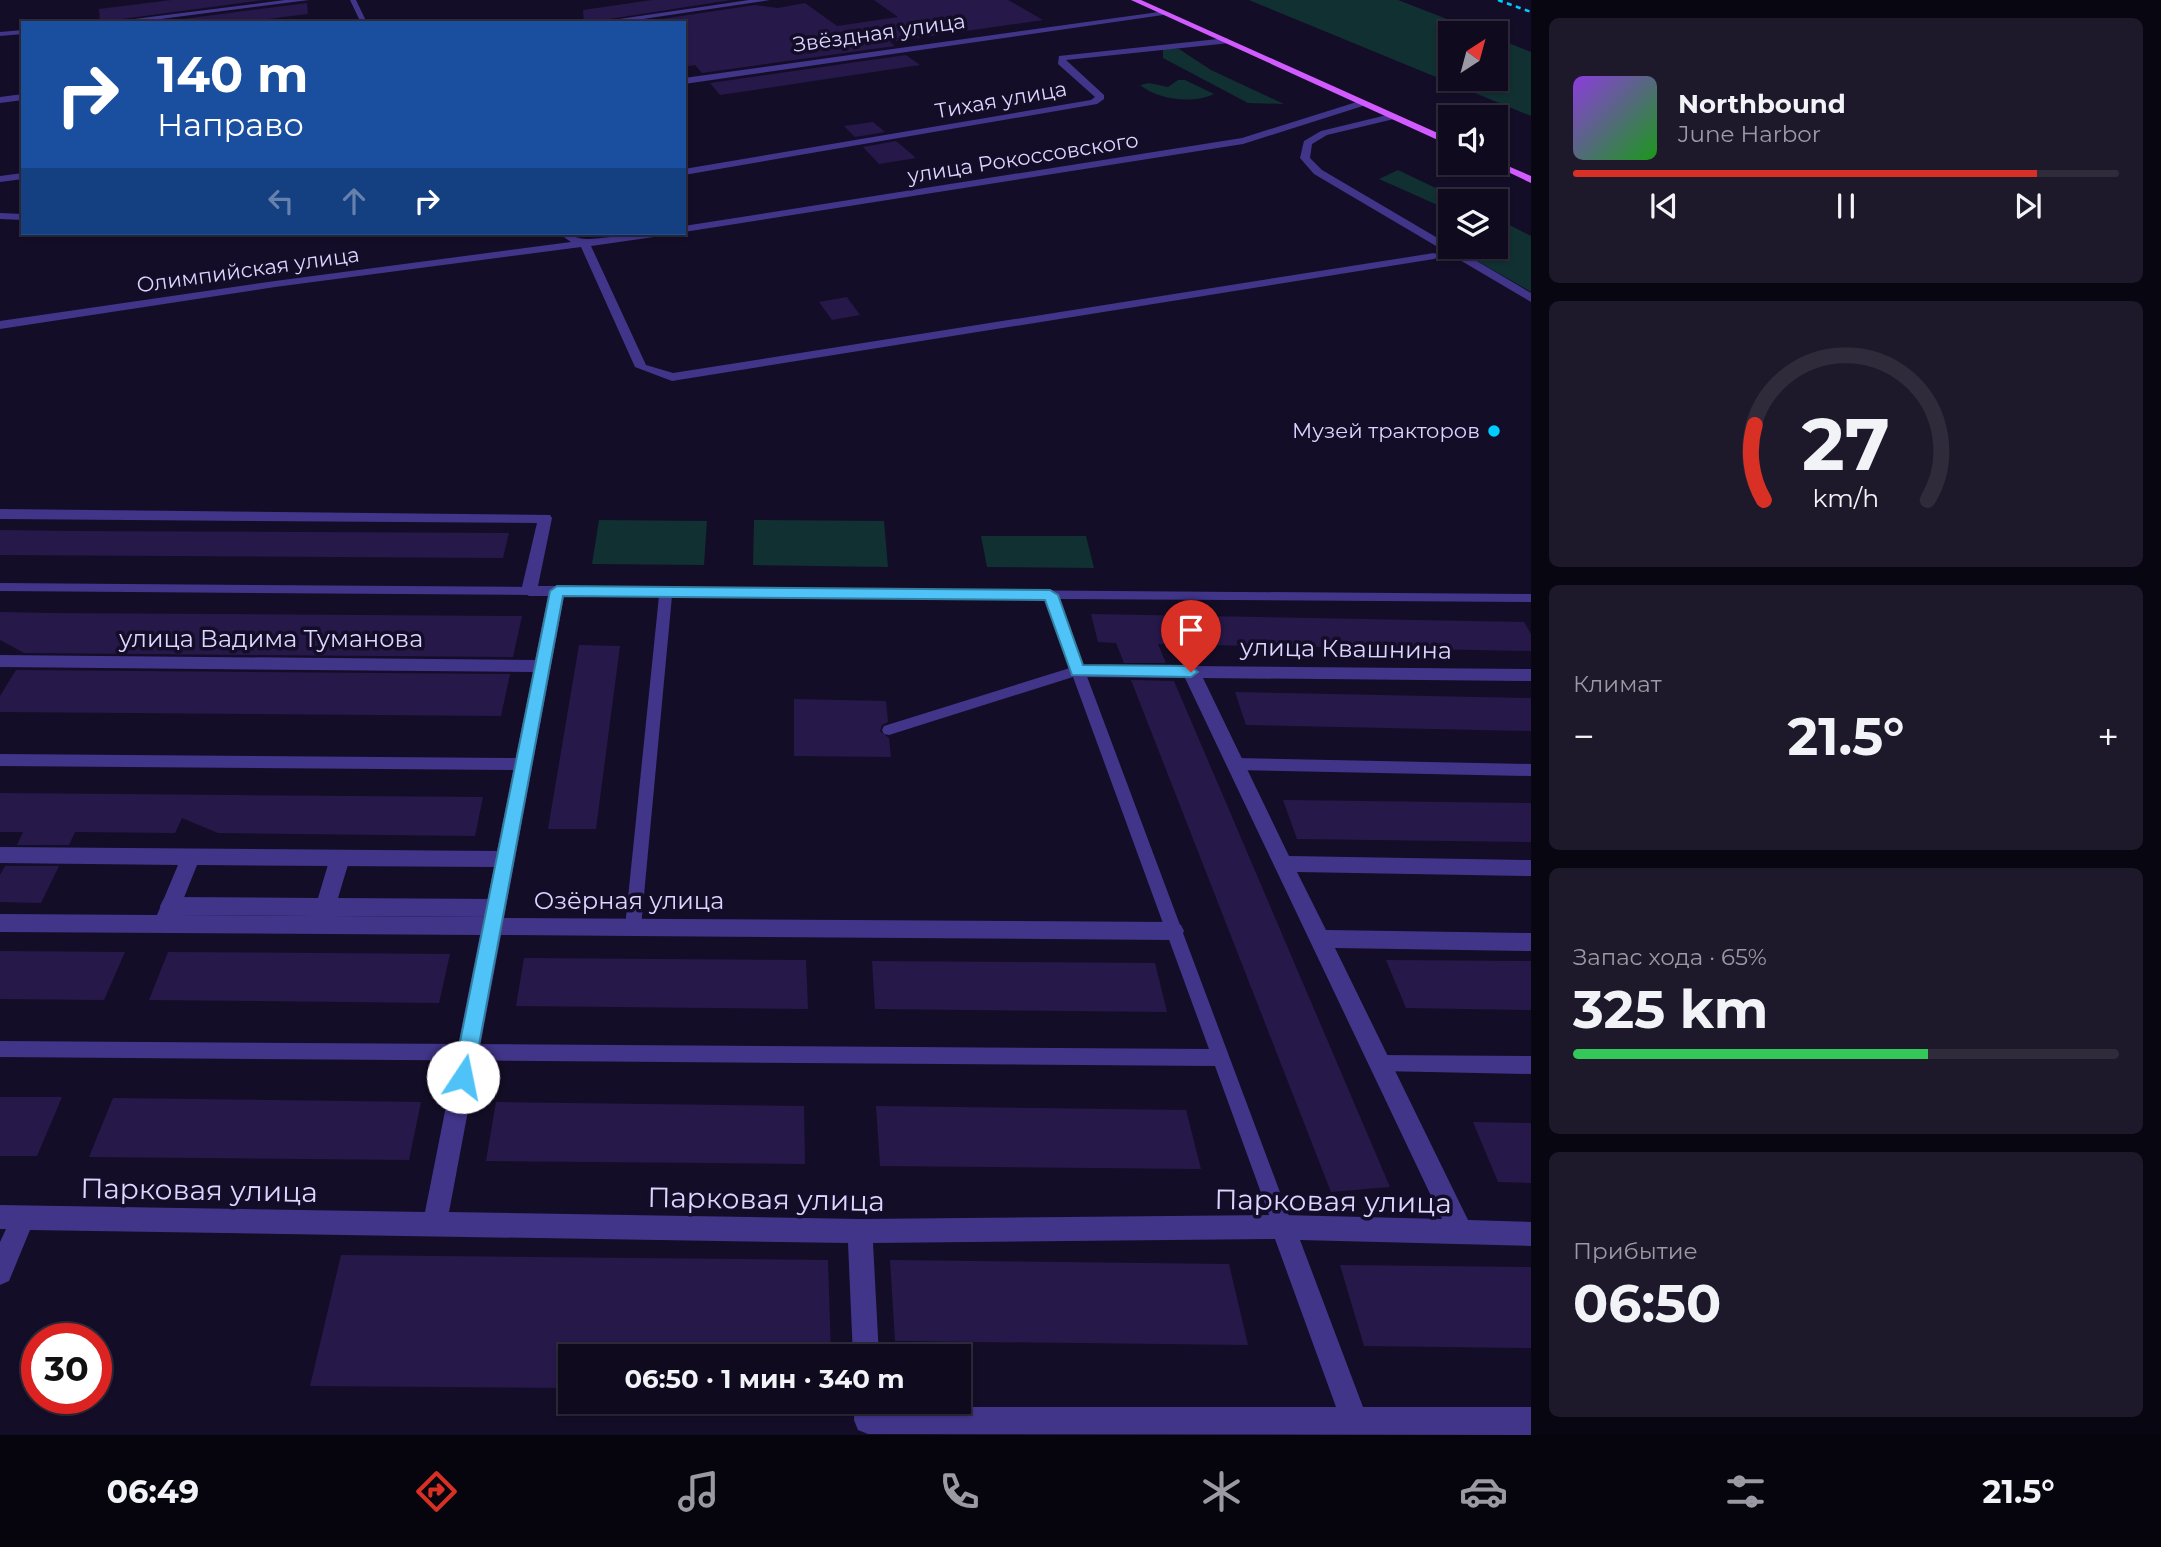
<!DOCTYPE html>
<html lang="ru">
<meta charset="utf-8">
<style>
:root{--surface:#0f0a1d;--page:#1d182a;--text:#f1f3f6;--muted:#9b9aa4;--line:#2f2b3b;--accent:#d93025}
body{margin:0;font-family:Montserrat,sans-serif;background:var(--page);color:var(--text);height:100vh;display:flex;flex-direction:column;font-size:26px;white-space:nowrap}
*{box-sizing:border-box;margin:0}
p{font-size:23px;color:var(--muted)}
.icon{flex:none;width:38px;height:38px;fill:none;stroke:currentColor;stroke-width:2;stroke-linecap:round;stroke-linejoin:round}
.map{position:relative;flex:1;overflow:hidden}
.side{display:flex;flex-direction:column;gap:18px;padding:18px;background:#080610;width:630px}
.side>*{flex:none}
.top-card{position:absolute;left:21px;top:21px;width:665px;height:214px;border-radius:0px;box-shadow:0 2px 5px #0004,0 0 0 2px var(--line);background:#1a4fa0;color:#fff;overflow:hidden}
.needle{width:46px;rotate:36deg}
.tools{position:absolute;left:1438px;top:21px;display:grid;gap:14px}
.tools a{display:grid;place-items:center;width:70px;height:70px;border-radius:0px;background:var(--surface);box-shadow:0 2px 5px #0004,0 0 0 2px var(--line);font-size:35px}
.speed{position:absolute;left:21px;top:1323px;display:flex;gap:14px;font-size:35px;font-weight:700;text-align:center}
.speed>*{display:grid;place-content:center;width:91px;height:91px;border-radius:50%;background:var(--surface);box-shadow:0 2px 5px #0004,0 0 0 2px var(--line);line-height:1}
.speed .limit{border:10px solid #d22;background:#fff;color:#111}
.pin{position:absolute;display:grid;place-items:center;width:60px;height:60px;color:#fff;margin:-72px -30px;border-radius:50% 50% 50% 0;rotate:-45deg;box-shadow:0 0 7px #0007}
.pin .icon{rotate:45deg}
.me{position:absolute;width:77px;margin:-38px;rotate:11deg;stroke-linejoin:round;filter:drop-shadow(0 0 5px #0008)}
.turn{display:flex;align-items:center;gap:24px;height:147px;padding:0 21px;font-size:32px}
.turn .icon{width:91px;height:91px;stroke-width:2.5}
.turn b{display:block;font-size:49px;line-height:60px}
.lanes{display:flex;align-items:center;height:66px;padding:0 21px;background:#0003;justify-content:center;gap:35px;direction:ltr}
.lanes .off{opacity:.35}
.big{font-size:52px;font-weight:700;line-height:1.1}
.side .widget{flex:1;display:flex;flex-direction:column;justify-content:center;gap:10px;min-width:0;padding:0 24px;border-radius:10px;background:var(--page)}
.side .dial{align-items:center;gap:0}
.dial svg{height:182px;overflow:visible;fill:none;stroke:var(--line);stroke-width:7;stroke-linecap:round;text-anchor:middle}
.dial text{fill:var(--text);stroke:none}
.song{display:flex;align-items:center;gap:21px}
.cover{width:84px;height:84px;border-radius:10px;background:linear-gradient(135deg,hsl(270 70% 55%),hsl(120 70% 35%))}
.played{height:7px;border-radius:4px;background:linear-gradient(90deg,var(--accent) 85%,var(--line) 85%)}
.keys{display:flex;justify-content:space-around;direction:ltr}
.heat{display:flex;justify-content:space-between;align-items:center;font-size:38px;direction:ltr}
.charge{height:10px;border-radius:5px;background:linear-gradient(90deg,#34c759 65%,var(--line) 0)}
.trip{position:absolute;left:558px;top:1344px;width:413px;height:70px;border-radius:0px;background:var(--surface);box-shadow:0 2px 5px #0004,0 0 0 2px var(--line);font-weight:700;line-height:70px;text-align:center}
.dock{display:flex;height:112px;justify-content:space-around;align-items:center;background:#06040c;color:var(--muted)}
.dock .icon{width:49px;height:49px}
.dock .active{color:var(--accent)}
.dock b{font-size:32px;color:var(--text)}
main{display:flex;flex:1;min-height:0}
.map>svg:first-child{display:block}
.green{fill:#103032}
.building{fill:#27184a}
.lines{fill:none;stroke-linecap:round;stroke-linejoin:round}
.service{fill:#41358a;fill-rule:evenodd}
.pedestrian{fill:#41358a;fill-rule:evenodd}
.minor{fill:#41358a;fill-rule:evenodd}
.primary{fill:#d25bff;fill-rule:evenodd}
.rail{stroke:#0cf;stroke-width:2.5;stroke-dasharray:5 4.5;stroke-linecap:butt}
.route{fill:#4fc3f7;stroke:#337fa1;stroke-width:2}
.poi-dot{fill:#0cf;stroke:#140d27;stroke-width:2.5}
.labels{text-anchor:middle;stroke-width:7;stroke-linejoin:round;paint-order:stroke}
.far-street-label{font-size:21px;fill:#ddd4ff;stroke:#140d27}
.far-poi-label{font-size:21px;fill:#ddd4ff;stroke:#140d27;text-anchor:end}
.street-label{font-size:24px;fill:#ddd4ff;stroke:#140d27}
.near-street-label{font-size:28px;fill:#ddd4ff;stroke:#140d27}
</style>
<main>
<div class="map">
<svg width="1531" height="1435" viewBox="0 0 1531 1435">
<rect width="100%" height="100%" fill="#140d27"/>
<!-- green -->
<path class="green" d="M1249 0H1398L1483 33H1451V79H1496V38L1531 52V116Z
M1163 49H1179L1211 70 1284 104 1248 103 1163 58Z
M1178 80H1185L1214 94C1194 104 1158 100 1140 85L1149 83 1168 87Z
M1398 170 1463 201H1451V211L1379 179Z
M1496 218 1531 236V292L1453 247H1496Z
M599 520 707 521 704 565 592 564Z
M754 520 884 521 888 567 753 565Z
M981 536H1086L1094 568 987 567Z"/>
<!-- building -->
<path class="building" d="M171 0H264L100 22 99 9Z
M652 0H731L584 23 583 10Z
M874 0H1008L1043 20 890 42 895 46 702 73 695 65 684 67V23H635L755 5 778 8 805 3 837 26 898 17Z
M307 3 308 14 236 23H152Z
M906 55 920 65 720 95 710 83Z
M873 122 885 132 855 137 844 126Z
M896 141 916 158 879 164 863 147Z
M847 297 860 315 832 320 819 302Z
M0 530 72 531 509 533 503 558 0 555Z
M0 612 51 613 522 616 513 657 24 653 0 640Z
M1091 614 1524 622 1531 634V651L1158 644 1166 663H1124L1116 643 1098 642Z
M579 645 620 646 596 829H548Z
M16 670 510 674 501 716 0 712V696Z
M1131 680 1174 681 1390 1187 1331 1192Z
M1235 692 1531 698V731L1246 725Z
M794 699 886 701 888 722 882 725 880 731 889 738 891 757 794 756Z
M0 793 231 795 483 797 475 836 218 833 182 818 175 833 75 832 69 845H17L23 832H0Z
M1283 800 1531 803V842L1297 839Z
M5 866H59L41 903 0 902V875Z
M0 951 125 952 104 1000 0 999Z
M168 952 450 954 439 1003 149 1000Z
M524 958 806 960 808 1009 516 1006Z
M1386 960 1531 961V1010L1406 1008Z
M872 961 1155 963 1167 1012 875 1009Z
M0 1097H62L37 1156H0Z
M113 1098 421 1102 409 1160 89 1157Z
M496 1102 804 1106 805 1164 486 1161Z
M876 1106 1186 1110 1201 1169 880 1166Z
M1473 1122 1531 1123V1183L1498 1182Z
M341 1255 828 1260 831 1356H570V1388L310 1386Z
M890 1260 1229 1264 1248 1345 895 1341Z
M1340 1265 1531 1267V1348L1364 1346Z"/>
<g class="lines">
<!-- service -->
<path class="service" d="M350 0H356L367 23H361Z
M0 583 529 587 535 591 529 595 0 591Z
M557 587 1531 594V602L1058 599 1293 1227 1290 1234 1283 1237 1276 1234 1215 1066 0 1057V1041L1209 1049 1073 677 889 735 884 734 882 730 884 726 1070 668 1045 599 672 596 641 927 639 932 633 934 627 932 625 927 659 596 553 594 551 591Z
M0 754 523 758 528 760 530 764 528 768 523 770 0 766Z
M1235 758 1531 764V776L1235 770 1230 768 1228 764 1230 760Z
M1379 1055 1531 1056V1074L1379 1071 1373 1069 1370 1063 1373 1057Z"/>
<!-- pedestrian -->
<path class="pedestrian" d="M340 850 347 852 350 858 338 898 496 899 503 902 506 908 503 914 496 917 333 916 330 921 323 924 316 921 313 916 170 915 163 912 160 906 163 900 170 897 318 898 330 858 333 852Z"/>
<!-- minor -->
<path class="minor" d="M285 0H309L129 23H102Z
M749 0H770L616 23H592Z
M1166 11 1163 15 684 84V78Z
M23 30V34L0 36V32Z
M1227 38 1230 43 1066 60 1104 95V99L1097 104 684 175V169L1091 100 1095 97 1058 64 1059 56Z
M23 94V100L0 103V97Z
M1363 100 1368 103 1366 105 1243 144 684 232V226L1242 138Z
M1391 114 1396 117 1394 119 1327 135 1312 144 1310 158 1322 170 1531 293V302L1314 174 1300 158 1304 141 1321 131Z
M23 173V179L0 182V176Z
M0 213 23 214V220L0 219Z
M558 233C569 233 579 240 589 239 615 237 640 233 666 233L661 236 591 246 646 365 673 373 1434 253 1440 256 1434 259 672 381 635 367 581 247 275 287 0 329V321L275 281 571 242Z
M0 509 550 515 552 518 538 586H557L565 591 504 918 1174 922 1181 925 1184 931 1181 937 1174 940 501 935 449 1212 860 1219 1283 1215 1442 1219 1185 678 1077 677 1069 671 1077 665 1531 669V681L1203 678 1289 856 1531 860V876L1297 872 1326 930 1531 933V951L1335 948 1468 1220 1531 1222V1246L1300 1240 1363 1407H1531V1435L868 1434 858 1430 854 1420 855 1402H881V1407H1336L1275 1239 873 1243 879 1356H853L848 1243 30 1230 9 1281 0 1285V1242L6 1229H0V1205L425 1212 480 935 0 932V914L157 915 178 865 0 863V847L497 851 533 672 0 667V655L535 660 548 596H529L521 591 537 523 0 519ZM197 865 494 867 484 917 177 915Z"/>
<!-- primary -->
<path class="primary" d="M1131 0H1141L1451 139V146Z
M1496 161 1531 176V183L1489 163Z"/>
<!-- rail -->
<path class="rail" d="M1498 0 1531 12"/>
</g>
<!-- route -->
<path class="route" d="M557 586 1050 590 1058 595 1083 665 1191 666 1198 672 1191 677 1072 675 1045 600 563 596 473 1077 470 1084 463 1087 456 1084 453 1077 550 591Z"/>
<!-- markers -->
<circle class="poi-dot" cx="1494" cy="431" r="7"/>
<g class="labels">
<!-- far-street labels -->
<g class="far-street-label">
<text transform="translate(879 33) rotate(-8)" y="7">Звёздная улица</text>
<text transform="translate(1001 100) rotate(-10)" y="7">Тихая улица</text>
<text transform="translate(1023 158) rotate(-9)" y="7">улица Рокоссовского</text>
<text transform="translate(248 270) rotate(-8)" y="7">Олимпийская улица</text>
</g>
<!-- far-poi labels -->
<g class="far-poi-label">
<text x="1480" y="438">Музей тракторов</text>
</g>
<!-- street labels -->
<g class="street-label">
<text x="271" y="647">улица Вадима Туманова</text>
<text transform="translate(1346 649) rotate(1)" y="8">улица Квашнина</text>
<text x="629" y="909">Озёрная улица</text>
</g>
<!-- near-street labels -->
<g class="near-street-label">
<text transform="translate(199 1190) rotate(1)" y="10">Парковая улица</text>
<text transform="translate(766 1199) rotate(1)" y="10">Парковая улица</text>
<text transform="translate(1333 1201) rotate(1)" y="10">Парковая улица</text>
</g>
</g>
</svg>
<div class="tools">
<a><svg class="needle" viewBox="-14 -14 28 28"><path d="M0-13l5 13h-10z" fill="#e53935"/><path d="M0 13l5-13h-10z" fill="#9b9aa4"/></svg></a>
<a><svg class="icon" aria-label="sound" viewBox="0 0 24 24"><path d="M4 9h4l5-4v14l-5-4H4zM17 9q2 3 0 6"/></svg></a>
<a><svg class="icon" aria-label="layers" viewBox="0 0 24 24"><path d="M12 4l9 5-9 5-9-5zM3 14l9 5 9-5"/></svg></a>
</div>
<div class="speed"><div class="limit">30</div></div>
<div class="pin" style="left:1191px;top:672px;background:#d93025"><svg class="icon" aria-label="arrive" viewBox="0 0 24 24"><path d="M6 21V4h12l-3 4 3 4H6"/></svg></div>
<svg class="me" style="left:463px;top:1077px" viewBox="-20 -20 40 40"><circle r="19" fill="#fff"/><path d="M0-13L10 11 0 6-10 11z" fill="#4fc3f7"/></svg>
<div class="trip">06:50 · 1 мин · 340 m</div>
<div class="top-card">
<div class="turn"><svg class="icon" aria-label="right" viewBox="0 0 24 24"><path d="M7 20v-9h11M14 6l5 5-5 5"/></svg><div><b>140 m</b>Направо</div></div>
<div class="lanes"><svg class="icon off" aria-label="left" viewBox="0 0 24 24"><path d="M17 20v-9H6M10 6l-5 5 5 5"/></svg><svg class="icon off" aria-label="ahead" viewBox="0 0 24 24"><path d="M12 20V5M6 11l6-6 6 6"/></svg><svg class="icon" aria-label="right" viewBox="0 0 24 24"><path d="M7 20v-9h11M14 6l5 5-5 5"/></svg></div>
</div>
</div>
<section class="side">
<div class="widget">
<div class="song"><i class="cover"></i><div><b>Northbound</b><p>June Harbor</p></div></div>
<div class="played"></div>
<div class="keys"><svg class="icon" aria-label="previous" viewBox="0 0 24 24"><path d="M18 5L8 12l10 7zM5 5v14"/></svg><svg class="icon" aria-label="pause" viewBox="0 0 24 24"><path d="M8 5v14M16 5v14"/></svg><svg class="icon" aria-label="next" viewBox="0 0 24 24"><path d="M6 5l10 7-10 7zM19 5v14"/></svg></div>
</div>
<div class="widget dial"><svg viewBox="0 0 100 80">
<path d="M14 69A42 42 0 1 1 86 69"/>
<path d="M14 69A42 42 0 0 1 10 36" stroke="#d93025"/>
<text x="50" y="56" font-size="32" font-weight="700">27</text>
<text x="50" y="72" font-size="11">km/h</text>
</svg></div>
<div class="widget"><p>Климат</p>
<div class="heat"><a>−</a><b class="big">21.5°</b><a>+</a></div>
</div>
<div class="widget"><p>Запас хода · 65%</p><b class="big">325 km</b><div class="charge"></div></div>
<div class="widget"><p>Прибытие</p><b class="big">06:50</b></div>
</section>
</main>
<nav class="dock">
<b>06:49</b>
<svg class="icon active" aria-label="directions" viewBox="0 0 24 24"><path d="M12 3l9 9-9 9-9-9zM9 14v-3h6M13 9l2 2-2 2"/></svg>
<svg class="icon" aria-label="music" viewBox="0 0 24 24"><path d="M9 18V5l10-2v13"/><circle cx="6" cy="18" r="3"/><circle cx="16" cy="16" r="3"/></svg>
<svg class="icon" aria-label="phone" viewBox="0 0 24 24"><path d="M5 4h4l2 5-3 2q2 4 5 5l2-3 5 2v4C11 20 4 13 5 4z"/></svg>
<svg class="icon" aria-label="climate" viewBox="0 0 24 24"><path d="M12 3v18M4 7l16 10M4 17L20 7"/></svg>
<svg class="icon" aria-label="car" viewBox="0 0 24 24"><path d="M5 17H2v-5l4-1 3-4h7l3 4 3 1v5h-3M9 17h6M6 11h13"/><circle cx="7" cy="17" r="2"/><circle cx="17" cy="17" r="2"/></svg>
<svg class="icon" aria-label="filters" viewBox="0 0 24 24"><path d="M4 7h16M4 17h16"/><circle cx="9" cy="7" r="2"/><circle cx="15" cy="17" r="2"/></svg>
<b>21.5°</b>
</nav>
